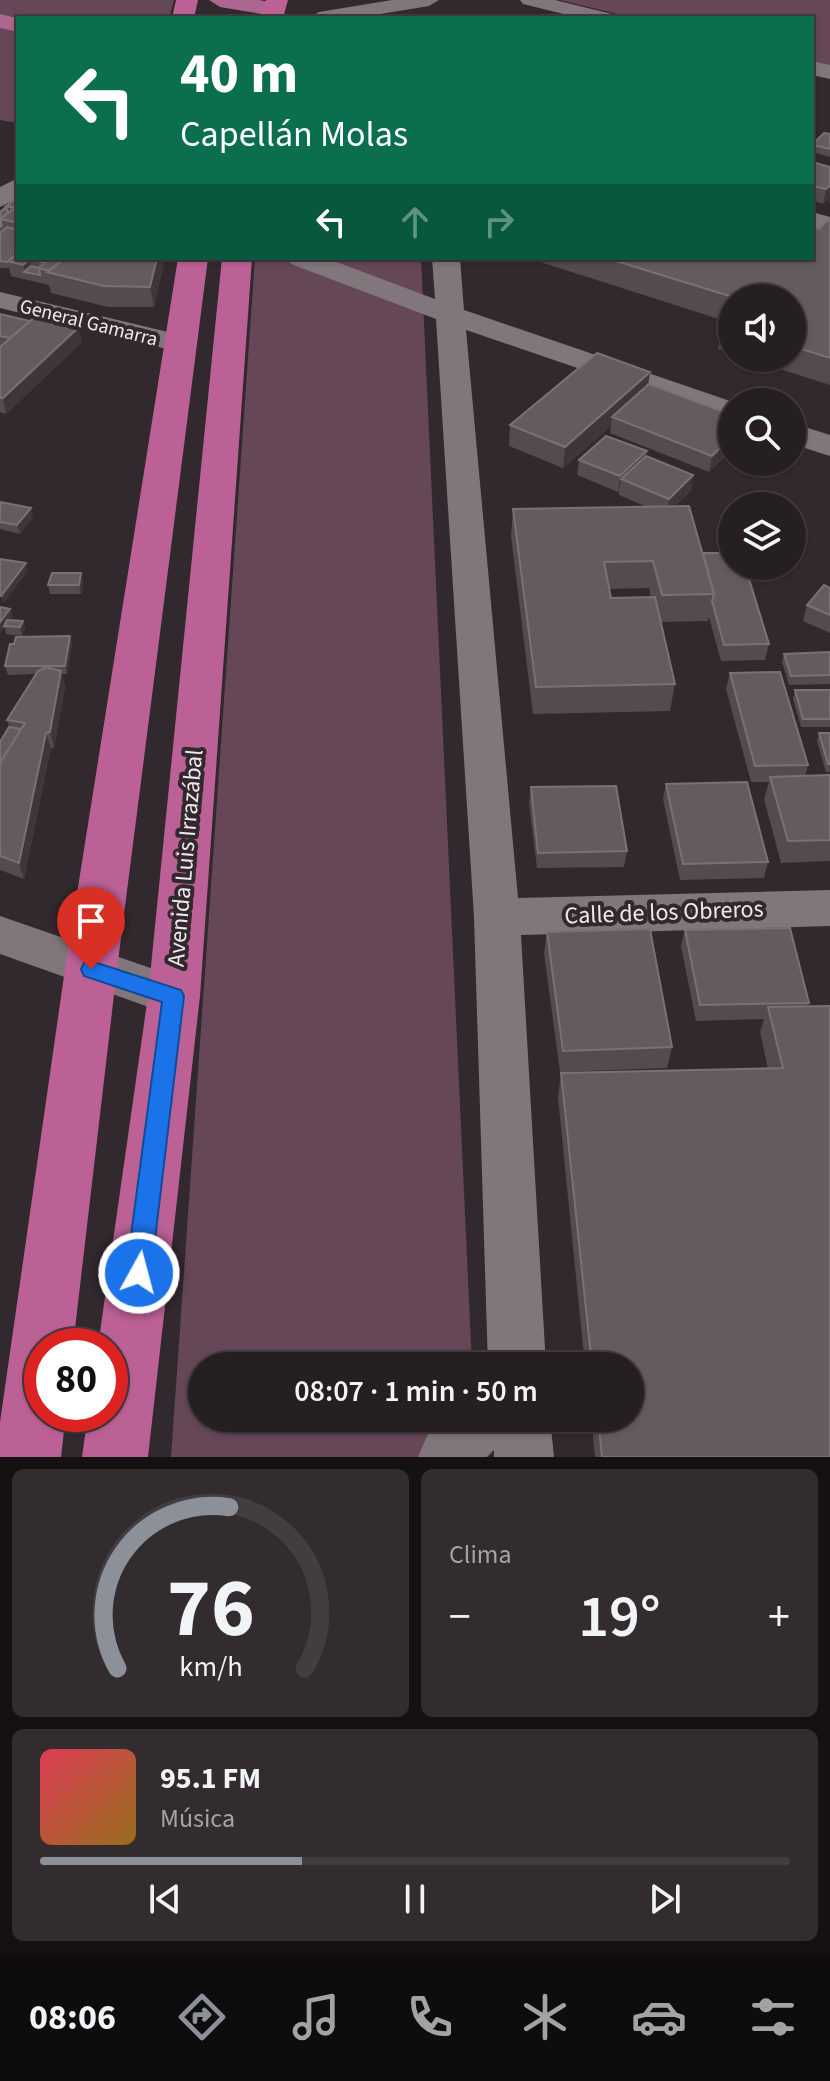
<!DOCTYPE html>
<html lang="es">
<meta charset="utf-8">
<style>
:root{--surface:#261f22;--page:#322c2f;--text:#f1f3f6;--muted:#a4a2a5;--line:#423d40;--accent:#8c9099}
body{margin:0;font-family:"Source Sans 3",sans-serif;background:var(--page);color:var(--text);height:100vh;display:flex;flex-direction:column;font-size:30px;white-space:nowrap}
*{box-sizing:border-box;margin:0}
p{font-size:26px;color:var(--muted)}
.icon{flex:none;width:44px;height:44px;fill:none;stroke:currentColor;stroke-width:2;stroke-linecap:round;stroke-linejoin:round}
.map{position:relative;height:1457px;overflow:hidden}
.sheet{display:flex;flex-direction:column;gap:12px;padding:12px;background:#151113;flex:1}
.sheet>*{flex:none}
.banner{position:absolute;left:16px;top:16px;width:798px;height:244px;border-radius:0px;box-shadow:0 2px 6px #0004,0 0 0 2px var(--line);background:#0b6e4f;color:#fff;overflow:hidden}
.buttons{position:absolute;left:718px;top:284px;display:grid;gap:16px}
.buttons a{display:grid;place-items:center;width:88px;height:88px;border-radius:50%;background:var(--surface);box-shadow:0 2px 6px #0004,0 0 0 2px var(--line);font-size:40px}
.speed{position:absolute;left:24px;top:1328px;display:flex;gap:16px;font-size:40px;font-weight:700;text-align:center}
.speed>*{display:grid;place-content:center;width:104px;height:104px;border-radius:50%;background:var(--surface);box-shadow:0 2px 6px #0004,0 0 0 2px var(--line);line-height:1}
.speed .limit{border:12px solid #d22;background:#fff;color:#111}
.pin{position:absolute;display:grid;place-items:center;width:68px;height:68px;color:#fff;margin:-82px -34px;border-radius:50% 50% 50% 0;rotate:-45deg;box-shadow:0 0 8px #0007}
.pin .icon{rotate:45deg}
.me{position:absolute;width:88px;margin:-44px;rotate:7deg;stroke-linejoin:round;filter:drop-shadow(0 0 6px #0008)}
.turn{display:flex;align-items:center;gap:28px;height:168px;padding:0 32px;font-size:36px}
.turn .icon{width:104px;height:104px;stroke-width:2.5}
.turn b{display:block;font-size:56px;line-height:68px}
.lanes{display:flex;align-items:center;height:76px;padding:0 32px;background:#0003;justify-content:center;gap:40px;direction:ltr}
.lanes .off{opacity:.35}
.big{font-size:60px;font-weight:600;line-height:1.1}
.sheet .tile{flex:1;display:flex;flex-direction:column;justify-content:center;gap:12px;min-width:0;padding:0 28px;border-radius:12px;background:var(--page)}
.sheet .dial{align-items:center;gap:0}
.dial svg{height:208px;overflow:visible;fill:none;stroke:var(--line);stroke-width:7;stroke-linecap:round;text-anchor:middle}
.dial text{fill:var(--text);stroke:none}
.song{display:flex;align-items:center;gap:24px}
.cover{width:96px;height:96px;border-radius:12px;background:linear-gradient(135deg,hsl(350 70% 55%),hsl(40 70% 35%))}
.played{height:8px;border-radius:4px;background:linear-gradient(90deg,var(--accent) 35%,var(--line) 35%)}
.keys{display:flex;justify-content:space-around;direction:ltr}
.heat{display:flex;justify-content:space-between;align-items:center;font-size:44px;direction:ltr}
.sheet .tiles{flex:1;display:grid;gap:12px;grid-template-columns:1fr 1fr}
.tile:last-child{grid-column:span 2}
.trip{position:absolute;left:188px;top:1352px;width:456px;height:80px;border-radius:40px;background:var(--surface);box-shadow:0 2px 6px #0004,0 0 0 2px var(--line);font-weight:600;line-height:80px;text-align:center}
.tab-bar{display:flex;height:128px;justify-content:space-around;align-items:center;background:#0f0c0e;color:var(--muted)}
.tab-bar .icon{width:56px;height:56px}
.tab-bar .current{color:var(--accent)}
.tab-bar b{font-size:36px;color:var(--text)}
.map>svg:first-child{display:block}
.green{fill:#654757}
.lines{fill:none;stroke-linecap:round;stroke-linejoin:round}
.minor{fill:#81767b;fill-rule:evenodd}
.primary{fill:#ad668f;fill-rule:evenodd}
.trunk{fill:#bc6196;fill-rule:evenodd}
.wall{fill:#544a4f;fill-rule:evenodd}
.shaded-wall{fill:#3f363b}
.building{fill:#645b60;stroke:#7a7176;stroke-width:2}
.route{fill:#1a73e8;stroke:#114b97;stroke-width:2}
.labels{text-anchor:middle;stroke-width:8;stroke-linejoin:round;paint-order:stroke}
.far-street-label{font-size:20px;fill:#efe9ec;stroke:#32292e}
.street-label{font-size:24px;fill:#efe9ec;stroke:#32292e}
</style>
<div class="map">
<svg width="830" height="1457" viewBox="0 0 830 1457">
<rect width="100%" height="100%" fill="#32292e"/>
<!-- green -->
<path class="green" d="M0 0H174L169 18H18L0 14Z
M560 0H830V65L812 61V18H634Z
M0 22 18 27V123L0 120Z
M255 258H421L472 1366H202V1418H474L476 1457H171Z"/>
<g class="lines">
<!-- minor -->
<path class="minor" d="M392 0H439L429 6 356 18H309L319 12Z
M520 0H555L612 14 615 18H580L523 4Z
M812 61 830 65V79L812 75Z
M18 178V198L0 207V187Z
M812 212 830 217V233L812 228Z
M287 258H326L435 299 432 258H460L464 310 733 402 732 421 466 330 518 898 830 890V926L521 935 546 1366H488L474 917 436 319 291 264Z
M0 292 189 337 194 343 189 349 179 352 0 308Z
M792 423 830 435V456L792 444Z
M0 916 191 982 198 996 191 1010 174 1016 0 954Z
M443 1418H550L554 1457H494V1450L487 1457H418L427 1436Z"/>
<!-- primary -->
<path class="primary" d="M209 0H259L281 4 284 9 273 16 220 7Z
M0 14 18 18V32L0 28Z"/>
<!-- trunk -->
<path class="trunk" d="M176 0H198L194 18H172Z
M266 0H288L283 18H261Z
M178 258H208L117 969 73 1346H42V1414H66L61 1457H0V1422L65 969Z
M222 258H252L200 996 148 1457H82L88 1414H110V1346H98L148 996Z"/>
</g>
<!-- wall -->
<path class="wall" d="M830 134V157L812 152V144Z
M812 162 830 167V203H829L830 197 823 204 812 200Z
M18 192V258H165L154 307H108L51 293 49 285 11 276 9 268H0V212L15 200 14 195Z
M830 218V385L746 358H792V298H732V353L718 349 722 324 725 321 531 259V258H812L819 229Z
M0 314 82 342 6 414 0 412Z
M649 385 732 415V449L709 472 610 433 611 426 563 468 509 446 510 425Z
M647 451 646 456 693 475 691 491 675 506 703 553 769 644 765 660 721 661 709 617 708 621 661 622 675 684 670 711 533 714 511 536 513 509 647 507 619 495V491L618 492 577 475 579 460ZM649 588 651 597 611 598 609 589Z
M0 502 33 517 20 534 0 529Z
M81 573 83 582 81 594H50L48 585Z
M830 588V633L803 621 807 605Z
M0 607 13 617 10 620 23 621 25 629 22 636 6 634 5 627 0 633Z
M70 636 72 644 67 674H62L65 687 54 748H51L24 879 0 870V742L9 727 7 720 36 674 8 675 5 666Z
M830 652V684L789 685 782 662 784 654Z
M730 673 808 765 805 776 830 775V861L781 863 764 799 769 782H751L726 689Z
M795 690H830V727H801L793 699Z
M819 733H830V772H826L817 741Z
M666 784 768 862 764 878 680 880 663 799Z
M531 787 627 851 624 867 537 868 529 803Z
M685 930 809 1003 808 1006 830 1457H595L591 1418H630V1366H585L558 1098 561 1073 768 1069 760 1032 764 1019 696 1021 681 946Z
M547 932 672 1047 667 1068 560 1072 544 953Z"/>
<!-- shaded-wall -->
<path class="shaded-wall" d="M830 186V197L823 204 826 189Z
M157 258H165L154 307 150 287Z
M30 259 33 274 25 272 23 265Z
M79 327 82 342 6 414 3 398Z
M650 372 647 394 612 417 611 426 563 468 565 447Z
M732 436V449L709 472 712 456Z
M647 451 644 467 621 479 619 491 618 492 620 476Z
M693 475 691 491 667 514 669 499Z
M31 508 33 517 20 534 17 525Z
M26 563 28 571 3 604 1 596Z
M81 573 83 582 81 594 79 585Z
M10 609 13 617 6 626H4L5 627 0 633V622Z
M23 621 25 629 22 636 20 627Z
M70 636 72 644 67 674 65 666Z
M61 671 65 687 54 748 50 732Z
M46 733 51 748 24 879 19 863Z"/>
<!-- building -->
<path class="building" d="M824 133 830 134V149L812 145Z
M812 162 830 167V186L826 189 812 186Z
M17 198H18V223L0 219 15 208 6 206Z
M6 207 8 213 0 219 2 226 0 227V212Z
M830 218V358L792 346V298H736L606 258H812V227L819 229Z
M7 227 18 230V252L7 262 0 261V233Z
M18 254V258H65L49 271 38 268 45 263 30 259 23 265 8 261Z
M65 258H157L150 287 104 286 47 272Z
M31 266 39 268 40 275 24 272Z
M0 314 30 321 10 338 0 336Z
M732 314V327L722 324Z
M36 316 79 327 3 398H0V347Z
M597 353 650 372 565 447 510 425Z
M649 384 732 415V436L712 456 612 417Z
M606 436 647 451 620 476 579 460Z
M646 456 693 475 669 499 621 479Z
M0 502 31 508 17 525 0 522Z
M689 506 714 594 662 595 653 561 604 562 611 598 655 597 675 684 536 687 513 509Z
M703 553H732V566H745L769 644 724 645 712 601 714 594Z
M0 559 26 563 1 596H0Z
M52 573H81L79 585H48Z
M824 585 830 588V615L807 605Z
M0 607 10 609 0 622Z
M7 620 23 621 20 627 4 626Z
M70 636 65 666H5L10 644H14L16 637Z
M830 652V675L791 676 784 654Z
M46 667 61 671 50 732 46 733 19 863 0 856V763L25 723 7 720 38 671Z
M780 672 808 765 755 766 730 673Z
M795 690H830V719H803Z
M9 727 21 729 0 763V742Z
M819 733H830V764H828Z
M830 775V840L788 841 770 777Z
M747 782 768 862 683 864 666 784Z
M616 786 627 851 538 853 531 787Z
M790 928 809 1003 700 1005 685 930Z
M650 929 672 1047 563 1051 547 932Z
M830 1006V1457H602L598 1418H630V1366H592L561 1073 783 1068 768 1007Z"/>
<!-- route -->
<path class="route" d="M91 961 181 990 184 996 151 1273 147 1281 139 1285 130 1281 126 1273 162 1002 84 976 81 969 84 963Z"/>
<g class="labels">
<!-- far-street labels -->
<g class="far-street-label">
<text transform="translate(89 322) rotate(14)" y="7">General Gamarra</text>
</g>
<!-- street labels -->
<g class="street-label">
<text transform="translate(185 858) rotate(-85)" y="8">Avenida Luis Irrazábal</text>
<text transform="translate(664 912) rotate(-2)" y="8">Calle de los Obreros</text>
</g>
</g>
</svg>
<div class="buttons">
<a><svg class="icon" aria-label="sound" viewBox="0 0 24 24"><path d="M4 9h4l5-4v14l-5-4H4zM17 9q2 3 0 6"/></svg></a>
<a><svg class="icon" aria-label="search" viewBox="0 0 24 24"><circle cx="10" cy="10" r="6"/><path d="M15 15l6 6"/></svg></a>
<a><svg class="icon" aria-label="layers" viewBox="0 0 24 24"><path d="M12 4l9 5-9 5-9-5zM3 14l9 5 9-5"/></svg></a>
</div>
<div class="speed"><div class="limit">80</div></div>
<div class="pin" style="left:91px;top:969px;background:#d93025"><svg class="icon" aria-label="arrive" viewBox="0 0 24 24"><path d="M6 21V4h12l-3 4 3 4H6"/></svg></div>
<svg class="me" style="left:139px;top:1273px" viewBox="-20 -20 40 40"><circle r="17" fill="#1a73e8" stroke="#fff" stroke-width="3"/><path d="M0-11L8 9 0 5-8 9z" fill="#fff"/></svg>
<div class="trip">08:07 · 1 min · 50 m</div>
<div class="banner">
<div class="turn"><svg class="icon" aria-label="left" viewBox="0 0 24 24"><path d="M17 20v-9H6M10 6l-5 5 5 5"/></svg><div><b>40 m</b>Capellán Molas</div></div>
<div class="lanes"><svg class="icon" aria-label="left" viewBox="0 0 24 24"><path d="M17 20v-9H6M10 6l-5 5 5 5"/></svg><svg class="icon off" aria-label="ahead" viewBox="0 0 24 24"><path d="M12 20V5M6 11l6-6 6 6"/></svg><svg class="icon off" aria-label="right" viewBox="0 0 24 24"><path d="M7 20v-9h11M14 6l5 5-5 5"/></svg></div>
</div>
</div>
<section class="sheet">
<div class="tiles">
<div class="tile dial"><svg viewBox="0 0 100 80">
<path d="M14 69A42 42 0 1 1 86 69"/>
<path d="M14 69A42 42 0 0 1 57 7" stroke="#8c9099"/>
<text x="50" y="56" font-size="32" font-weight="700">76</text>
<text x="50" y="72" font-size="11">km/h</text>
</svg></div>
<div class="tile"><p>Clima</p>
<div class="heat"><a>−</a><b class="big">19°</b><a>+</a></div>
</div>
<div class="tile">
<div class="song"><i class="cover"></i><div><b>95.1 FM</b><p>Música</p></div></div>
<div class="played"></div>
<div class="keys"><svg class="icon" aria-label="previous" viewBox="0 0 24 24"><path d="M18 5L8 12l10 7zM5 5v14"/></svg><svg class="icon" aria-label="pause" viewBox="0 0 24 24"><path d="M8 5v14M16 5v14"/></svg><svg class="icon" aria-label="next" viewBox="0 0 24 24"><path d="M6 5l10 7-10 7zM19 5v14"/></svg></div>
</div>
</div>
</section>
<nav class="tab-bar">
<b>08:06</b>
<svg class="icon current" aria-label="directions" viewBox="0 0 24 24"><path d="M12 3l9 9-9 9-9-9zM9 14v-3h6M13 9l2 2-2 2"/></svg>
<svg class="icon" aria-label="music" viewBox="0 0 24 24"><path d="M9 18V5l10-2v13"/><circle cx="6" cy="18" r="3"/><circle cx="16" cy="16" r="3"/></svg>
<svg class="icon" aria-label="phone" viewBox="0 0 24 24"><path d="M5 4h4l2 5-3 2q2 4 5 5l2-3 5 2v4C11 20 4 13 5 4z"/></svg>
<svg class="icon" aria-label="climate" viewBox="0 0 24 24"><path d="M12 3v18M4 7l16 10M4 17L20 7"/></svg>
<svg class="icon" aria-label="car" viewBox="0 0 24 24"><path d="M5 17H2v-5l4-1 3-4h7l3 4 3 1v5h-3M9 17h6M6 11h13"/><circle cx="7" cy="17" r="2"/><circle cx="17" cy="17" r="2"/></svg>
<svg class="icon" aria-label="filters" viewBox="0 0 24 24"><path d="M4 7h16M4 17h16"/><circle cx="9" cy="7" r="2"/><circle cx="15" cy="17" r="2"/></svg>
</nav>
